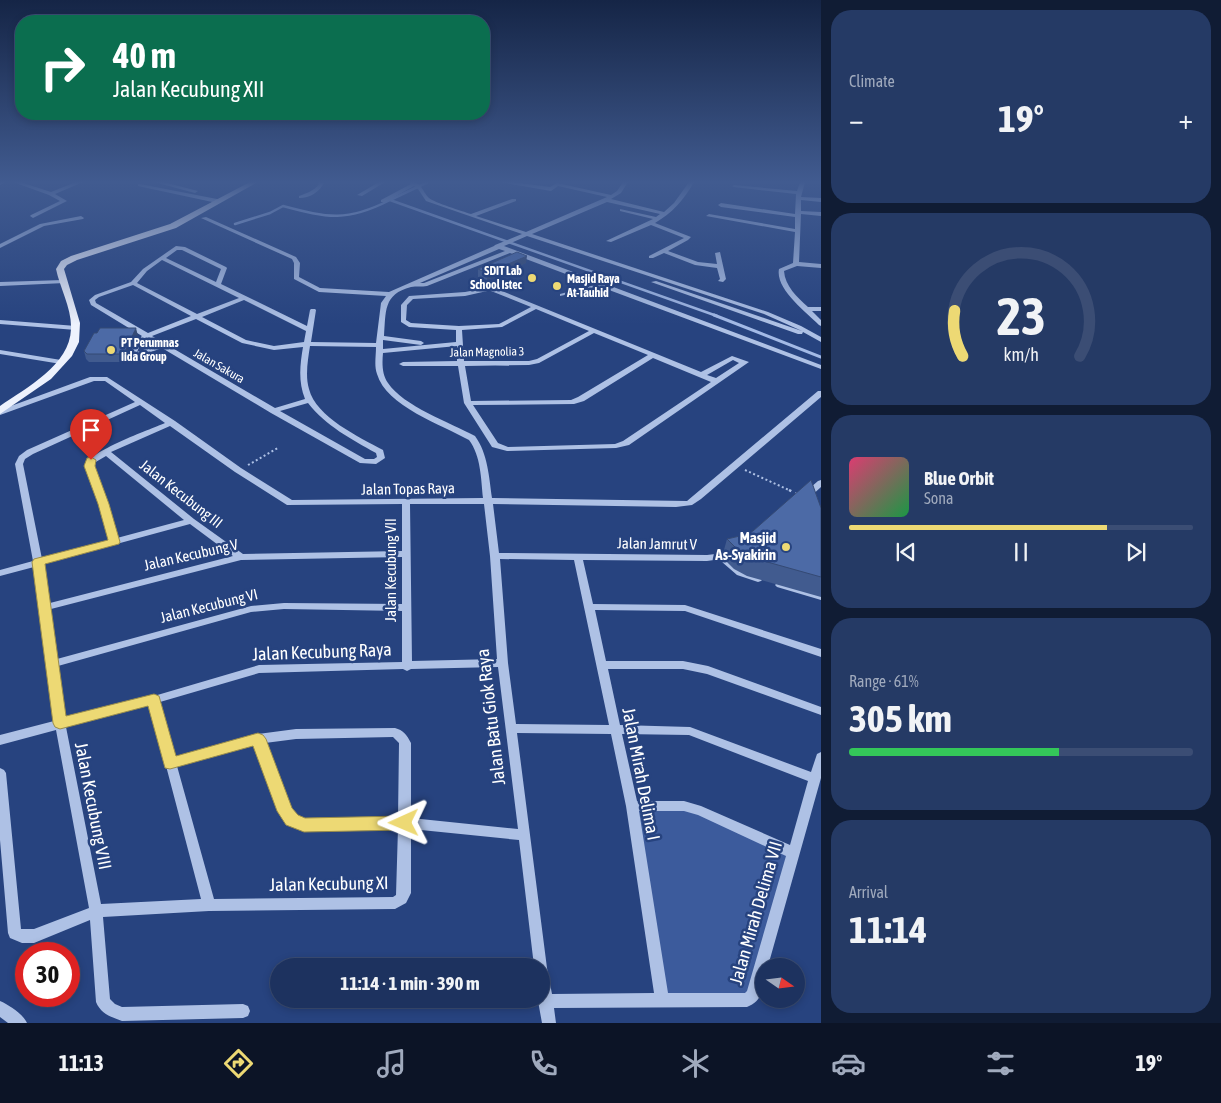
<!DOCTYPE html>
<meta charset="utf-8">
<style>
:root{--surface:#1d325f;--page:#253a65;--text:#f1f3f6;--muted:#a0aabd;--line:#3b4d74;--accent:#edd974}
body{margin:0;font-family:"Asap Condensed",sans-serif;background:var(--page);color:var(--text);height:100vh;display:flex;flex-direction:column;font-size:19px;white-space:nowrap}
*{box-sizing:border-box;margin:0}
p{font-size:16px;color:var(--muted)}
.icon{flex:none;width:28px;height:28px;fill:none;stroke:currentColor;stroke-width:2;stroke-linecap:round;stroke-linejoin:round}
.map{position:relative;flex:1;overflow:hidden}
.drawer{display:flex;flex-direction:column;gap:10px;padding:10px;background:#101c34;width:400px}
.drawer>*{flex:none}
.guide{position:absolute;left:15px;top:15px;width:475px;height:105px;border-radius:20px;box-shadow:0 2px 8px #0003,0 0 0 1px var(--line);background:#0b6e4f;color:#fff;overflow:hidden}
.needle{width:32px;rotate:104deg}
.tools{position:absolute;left:755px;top:958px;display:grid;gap:10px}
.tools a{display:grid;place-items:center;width:50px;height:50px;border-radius:50%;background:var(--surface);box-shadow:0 2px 8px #0003,0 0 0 1px var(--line);font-size:25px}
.speed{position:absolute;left:15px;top:942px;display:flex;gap:10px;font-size:25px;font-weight:700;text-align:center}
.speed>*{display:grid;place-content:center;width:65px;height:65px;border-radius:50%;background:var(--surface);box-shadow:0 2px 8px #0003,0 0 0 1px var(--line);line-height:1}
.speed .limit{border:8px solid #d22;background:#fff;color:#111}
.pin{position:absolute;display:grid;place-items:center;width:42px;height:42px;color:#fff;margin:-51px -21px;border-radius:50% 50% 50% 0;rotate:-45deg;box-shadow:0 0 5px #0007}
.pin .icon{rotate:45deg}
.me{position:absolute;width:55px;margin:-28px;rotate:269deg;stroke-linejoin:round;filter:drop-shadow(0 0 4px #0008)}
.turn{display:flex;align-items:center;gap:18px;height:105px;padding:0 15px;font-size:22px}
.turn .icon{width:65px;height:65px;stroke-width:2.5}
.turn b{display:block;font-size:35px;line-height:42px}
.big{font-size:38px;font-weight:700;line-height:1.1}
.drawer .card{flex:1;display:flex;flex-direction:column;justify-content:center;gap:8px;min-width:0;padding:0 18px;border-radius:20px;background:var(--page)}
.drawer .dial{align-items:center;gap:0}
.dial svg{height:130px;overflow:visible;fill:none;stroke:var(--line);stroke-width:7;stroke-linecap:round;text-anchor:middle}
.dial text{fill:var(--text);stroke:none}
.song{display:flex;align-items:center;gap:15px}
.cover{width:60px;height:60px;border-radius:8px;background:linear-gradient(135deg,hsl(340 70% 55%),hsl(140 70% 35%))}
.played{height:5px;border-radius:2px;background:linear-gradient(90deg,var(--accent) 75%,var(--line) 75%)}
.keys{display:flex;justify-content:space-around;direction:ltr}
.heat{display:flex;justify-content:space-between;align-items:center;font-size:28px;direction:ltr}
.charge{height:8px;border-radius:4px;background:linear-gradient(90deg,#34c759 61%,var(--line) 0)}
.trip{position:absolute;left:270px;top:958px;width:280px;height:50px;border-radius:25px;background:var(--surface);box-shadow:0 2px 8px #0003,0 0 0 1px var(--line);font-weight:700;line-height:50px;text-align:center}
.tabs{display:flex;height:80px;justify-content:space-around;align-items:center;background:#0c1426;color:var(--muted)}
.tabs .icon{width:35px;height:35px}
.tabs .active{color:var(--accent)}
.tabs b{font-size:22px;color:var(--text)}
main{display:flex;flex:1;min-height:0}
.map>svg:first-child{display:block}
.green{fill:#3c5b9c}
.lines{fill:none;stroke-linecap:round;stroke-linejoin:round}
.stream-far1{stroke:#a3bae6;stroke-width:2.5}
.stream{stroke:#a3bae6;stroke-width:3}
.path-far1{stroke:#aec1e5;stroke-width:2;stroke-dasharray:2 2.5;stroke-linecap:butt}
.path{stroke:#aec1e5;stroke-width:2.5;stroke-dasharray:2.5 4.5;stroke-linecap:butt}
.minor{fill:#aec1e5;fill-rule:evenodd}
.major{fill:#eef2fd;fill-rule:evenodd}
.wall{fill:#415b8f}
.shaded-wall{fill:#354a74}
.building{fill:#4c6aa6;stroke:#354a74}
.route{fill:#edd974;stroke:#9a8d4b}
.poi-dot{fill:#edd974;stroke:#27437f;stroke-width:2}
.labels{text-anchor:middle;stroke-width:5;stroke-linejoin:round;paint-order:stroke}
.far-poi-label{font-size:12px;font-weight:bold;fill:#fff;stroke:#27437f;text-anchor:start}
.far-street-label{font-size:12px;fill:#fff;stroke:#27437f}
.street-label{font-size:15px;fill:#fff;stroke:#27437f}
.poi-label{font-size:15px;font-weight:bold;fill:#fff;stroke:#27437f;text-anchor:end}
.near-street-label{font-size:18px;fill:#fff;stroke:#27437f}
</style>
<main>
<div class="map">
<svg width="821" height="1023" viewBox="0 0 821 1023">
<rect width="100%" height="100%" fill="#27437f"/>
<!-- green -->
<path class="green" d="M632 806H684L793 853 753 996 662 1001Z"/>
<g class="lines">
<!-- stream-far1 -->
<path class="stream-far1" d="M428 182 390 200 717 316
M235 224 270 213 283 206C328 218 347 222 390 200"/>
<!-- stream -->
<path class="stream" d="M714 315 821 357"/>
<!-- path-far1 -->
<path class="path-far1" d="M248 465 278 448
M745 470 791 491"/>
<!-- path -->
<path class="path" d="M789 490 797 494"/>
<!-- minor -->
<path class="minor" d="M0 182H6L0 185Z
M13 182H20L51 192 76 182H83L55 194 67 201 33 218 30 216 31 215 60 201 49 195Z
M154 182H163L198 191 195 193Z
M317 182 324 183C319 192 310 198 299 198V196C307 193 314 191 319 184Z
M379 182H385L362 196 357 195Z
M409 182C423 182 421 190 429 198 435 203 462 211 471 214L512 199H516V201L476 216 526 232 607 197 558 186 551 191 499 182H512L550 187 557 183 611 195 617 191 623 182H628L621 193 611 199 664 212 674 203 689 182H694C684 200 672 213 655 223L691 237 688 240 668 251 698 262 717 264 715 253 720 252 726 279 723 282 718 281 720 279 717 268 695 265 664 253 653 258H649V256L684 238 651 225 611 242 606 241 653 219 620 211V209L656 217 660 214 607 202 532 234 768 312 801 326 821 337V342L803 332 802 334H798L651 282 656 281 802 331 764 314 527 236 504 246 821 365V369L601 287 560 296V294L595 285 510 253 427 286C422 287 416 286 411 287 383 294 386 312 384 336L421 341 424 343 421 345 383 340V349L456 342V330L409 327 401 322V305L409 296 465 292 492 287 701 372 732 356 749 362 629 445 616 448 507 451 492 447 464 403 458 366H403L399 364 403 362 457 361V346L383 353C382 363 382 375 388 383 403 406 451 423 475 436 488 454 489 477 492 498L687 501 818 391H821V397L701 499 692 505 676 507 493 504 499 553 707 555 732 552 735 553 737 555 735 557 729 558 743 571 761 577 763 579 761 581 758 582 737 575 722 562 721 559 707 561 583 560 593 604 685 605 821 649V657L685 611 595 610 606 661H683L708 666 821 707V715L707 674 683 669H608L620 725 690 727 811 772 817 754 821 752V778L768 966H764C764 984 765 1000 747 1007L554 1008 556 1023H542L538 1001V999H541V966H534L519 840 411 829V893L406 903 395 909 209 911 103 917 110 999 115 1004 122 1007 243 1004 248 1006 250 1011 248 1016 243 1018 122 1021C111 1017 101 1014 96 1002L90 920 34 943H22L10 938 8 933 0 840V768L4 770 6 773 21 929H34L89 908 56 730 0 745V735L54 721 41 607 34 567 0 576V570L33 561 15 464 19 456 27 450 135 402 105 381H94L0 415V410L90 377H107L175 421 241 468 292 500 483 498C481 479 481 456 469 440 442 425 386 406 377 374 374 366 376 356 376 347L310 346C308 359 305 376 309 389 316 417 359 437 383 450L385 458 376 464 360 463 271 413 162 348 140 356 131 354 130 353 136 341 142 336 91 305 89 300 95 295 131 282 143 269 176 246 185 247 226 267 227 268 221 284 307 326 310 310 311 309H315L316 310 311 342 376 343 381 303 386 296 319 292 294 279V263L292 259 201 218 206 217 296 257 300 263 299 277 320 288 389 292 494 246 495 245 522 234 426 201 418 189 414 186 385 202H381V200L411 184ZM499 249 505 251 424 283H420ZM177 250H182L221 269 216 282 166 258ZM162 260 239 298 197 314 137 283 147 271ZM133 285 191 316 148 333 96 303 95 300 99 297ZM487 291H491L531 307 499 324 459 326 411 323 406 320 407 305 413 299 465 296ZM244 300 306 331 304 342 274 346 246 340 202 317ZM536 309 589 331 537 359 529 361H464L462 330 502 327ZM196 319 242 343 274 350 303 347C300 364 298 382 305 399L275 408 152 336ZM594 333 648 355 578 397 571 400 471 401 465 366 529 365 539 363ZM144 339H147L157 345 137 352 141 343ZM653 358 711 382 623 441 615 444 508 447 498 443 473 405 574 404 584 401ZM733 360 739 363 716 378 707 375ZM308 403C326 426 351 439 376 453L377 457 374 459H365L280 411ZM140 405 165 423C149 430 89 451 85 466L99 504 109 540 42 559 23 464 25 459 33 454ZM170 426 235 472 287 505 402 504V551L243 554 194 519 111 452ZM106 456 184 520 117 538 107 504 93 466 94 463ZM410 504H484L490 556 497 659 412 661ZM190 524 233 556 50 603 43 564ZM402 557V604L284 603 251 606 57 659 51 609 241 560ZM500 559 574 560 609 725 516 724 508 663ZM284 609 402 611V662L259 665 154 696 65 719 58 666 251 612ZM498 667 518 829 411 818V743C407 735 403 730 395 728L296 729 258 734 175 757 160 702 259 673 403 669 407 671 411 669ZM150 705 201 899 101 904 66 727ZM517 733 611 734 626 806 654 993 552 994 547 968ZM622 734 689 735 808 781 790 845 701 806 684 801H637ZM393 737 399 743 398 818 305 820 296 816 290 808 265 743 296 739ZM254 745 279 811 288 824 304 830 398 828 396 895 393 897 214 899 177 766ZM639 811H684L698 815 786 856 747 991 745 993H668Z
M800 182H805L801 197 821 198V202L801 200V211L821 212V216L801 214 799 262 821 264V268L797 266 784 271C785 286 797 297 808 307H821V311H812L821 320V326L819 325C806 312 775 289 779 269L793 263 795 232 706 216 709 214 795 229V217L721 207 718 205 721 203 795 214 796 194 734 187 732 186 734 185 797 191Z
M140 184 217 199 220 201 217 203 138 186V184Z
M81 216 84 218 83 219 44 226 0 248V244L40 224Z
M63 280 66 282 65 283 0 286V282Z
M0 320 76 326 79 328 76 330 0 324Z
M0 350 61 360 65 362 61 364 0 354Z
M821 480V487L809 498H803L802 496 803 494 818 481Z
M780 582 821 594V600L777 587 775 585 777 583Z
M0 1001C9 1005 23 1014 27 1023H8L0 1017Z"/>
<!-- major -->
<path class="major" d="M250 182H258L176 228 77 260 67 265 64 269 80 323 79 342 72 356 51 379 0 414V406C26 388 70 365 71 329 72 309 60 288 56 269L61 261 71 256 170 224Z"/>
</g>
<!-- wall -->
<path class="wall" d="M526 263 487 280 478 277V269Z
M138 336 126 362H89L86 359 84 351Z
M821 508V597L747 576 734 569 722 557 727 539 744 535Z"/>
<!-- shaded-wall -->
<path class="shaded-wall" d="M527 256 526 263 487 280V273Z
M136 328 138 336 126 362 124 354Z"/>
<!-- building -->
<path class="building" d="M517 252 527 256 487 273 478 269Z
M100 328H136L124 354H87L84 351 94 333H97Z
M811 480 821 508V577L753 558 739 551 727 539 744 535 753 531Z"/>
<!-- sky -->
<linearGradient id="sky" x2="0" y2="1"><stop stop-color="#152546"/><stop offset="0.56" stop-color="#415b90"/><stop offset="1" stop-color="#415b90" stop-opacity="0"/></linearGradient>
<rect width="821" height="325" fill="url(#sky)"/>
<!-- route -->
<path class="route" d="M91 457 96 460 95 466 109 504 120 542 119 544 45 564 66 716 154 694 159 696 176 756 258 733 263 735 266 739 292 808 298 815 305 818 404 816 409 818 412 823 409 828 404 830 304 832 286 825 277 811 253 746 170 769 165 768 148 706 60 729 55 727 53 723 32 562 34 559 108 540 98 504 84 466 87 458Z"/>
<!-- markers -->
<g class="poi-dot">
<circle cx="532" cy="278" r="5"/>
<circle cx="557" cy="286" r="5"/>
<circle cx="111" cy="350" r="5"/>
<circle cx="786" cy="547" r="5"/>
</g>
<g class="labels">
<!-- far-poi labels -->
<g class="far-poi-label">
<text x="522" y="275" text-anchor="end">SDIT Lab<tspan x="522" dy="14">School Istec</tspan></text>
<text x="567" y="283">Masjid Raya<tspan x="567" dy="14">At-Tauhid</tspan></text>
<text x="121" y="347">PT Perumnas<tspan x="121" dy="14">Iida Group</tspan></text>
</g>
<!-- far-street labels -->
<g class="far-street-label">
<text transform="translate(487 352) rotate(-1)" y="4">Jalan Magnolia 3</text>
<text transform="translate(219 366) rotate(30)" y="4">Jalan Sakura</text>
</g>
<!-- street labels -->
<g class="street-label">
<text transform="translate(408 489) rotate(-1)" y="5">Jalan Topas Raya</text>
<text transform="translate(181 494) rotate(38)" y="5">Jalan Kecubung III</text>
<text transform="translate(657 544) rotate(1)" y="5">Jalan Jamrut V</text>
<text transform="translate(191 555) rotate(-13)" y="5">Jalan Kecubung V</text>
<text transform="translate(391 570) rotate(-90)" y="5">Jalan Kecubung VII</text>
<text transform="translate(209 606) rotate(-14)" y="5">Jalan Kecubung VI</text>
</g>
<!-- poi labels -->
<g class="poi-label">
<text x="776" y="543">Masjid<tspan x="776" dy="17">As-Syakirin</tspan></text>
</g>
<!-- near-street labels -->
<g class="near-street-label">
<text transform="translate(322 652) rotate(-2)" y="6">Jalan Kecubung Raya</text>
<text transform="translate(491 717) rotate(-97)" y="6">Jalan Batu Giok Raya</text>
<text transform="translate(641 774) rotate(79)" y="6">Jalan Mirah Delima I</text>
<text transform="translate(93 806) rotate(79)" y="6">Jalan Kecubung VIII</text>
<text transform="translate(329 884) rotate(-1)" y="6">Jalan Kecubung XI</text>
<text transform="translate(756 913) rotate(-74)" y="6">Jalan Mirah Delima VII</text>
</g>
</g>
</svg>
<div class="tools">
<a><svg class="needle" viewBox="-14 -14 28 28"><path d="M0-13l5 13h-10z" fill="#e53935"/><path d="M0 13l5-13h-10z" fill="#a0aabd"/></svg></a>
</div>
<div class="speed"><div class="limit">30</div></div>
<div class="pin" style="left:91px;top:460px;background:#d93025"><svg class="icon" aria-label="arrive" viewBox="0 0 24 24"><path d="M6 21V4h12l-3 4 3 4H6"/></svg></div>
<svg class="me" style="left:404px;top:823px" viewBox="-20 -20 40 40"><path d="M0-17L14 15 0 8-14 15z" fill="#edd974" stroke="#fff" stroke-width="4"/></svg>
<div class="trip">11:14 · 1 min · 390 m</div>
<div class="guide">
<div class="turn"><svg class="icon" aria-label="right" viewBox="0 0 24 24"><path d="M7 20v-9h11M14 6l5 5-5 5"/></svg><div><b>40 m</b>Jalan Kecubung XII</div></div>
</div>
</div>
<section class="drawer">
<div class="card"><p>Climate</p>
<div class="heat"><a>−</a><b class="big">19°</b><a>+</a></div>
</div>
<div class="card dial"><svg viewBox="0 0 100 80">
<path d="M14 69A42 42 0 1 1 86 69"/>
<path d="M14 69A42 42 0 0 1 9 41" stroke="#edd974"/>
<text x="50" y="56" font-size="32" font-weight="700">23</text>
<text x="50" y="72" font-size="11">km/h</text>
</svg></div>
<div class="card">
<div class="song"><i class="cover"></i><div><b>Blue Orbit</b><p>Sona</p></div></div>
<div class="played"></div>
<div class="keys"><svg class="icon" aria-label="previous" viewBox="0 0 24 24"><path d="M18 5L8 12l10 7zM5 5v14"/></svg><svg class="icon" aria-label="pause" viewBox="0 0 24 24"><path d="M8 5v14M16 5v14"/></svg><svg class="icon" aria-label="next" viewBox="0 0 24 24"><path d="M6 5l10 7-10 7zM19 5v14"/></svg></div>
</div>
<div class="card"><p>Range · 61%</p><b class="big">305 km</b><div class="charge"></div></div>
<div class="card"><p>Arrival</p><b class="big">11:14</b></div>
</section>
</main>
<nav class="tabs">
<b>11:13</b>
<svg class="icon active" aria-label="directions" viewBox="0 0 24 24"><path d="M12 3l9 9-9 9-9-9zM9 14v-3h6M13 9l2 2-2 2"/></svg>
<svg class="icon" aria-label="music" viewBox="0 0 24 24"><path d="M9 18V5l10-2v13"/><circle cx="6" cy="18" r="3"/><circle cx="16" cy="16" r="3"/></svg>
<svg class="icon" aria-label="phone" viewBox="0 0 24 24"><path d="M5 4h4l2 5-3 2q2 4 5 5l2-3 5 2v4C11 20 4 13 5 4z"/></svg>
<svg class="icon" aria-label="climate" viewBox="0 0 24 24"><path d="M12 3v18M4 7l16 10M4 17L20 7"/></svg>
<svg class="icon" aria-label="car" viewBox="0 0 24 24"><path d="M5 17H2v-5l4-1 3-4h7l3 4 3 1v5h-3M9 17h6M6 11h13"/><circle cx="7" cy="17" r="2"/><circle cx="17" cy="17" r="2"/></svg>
<svg class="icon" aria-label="filters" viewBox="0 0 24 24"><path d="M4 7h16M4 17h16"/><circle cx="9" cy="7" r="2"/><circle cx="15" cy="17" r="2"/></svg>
<b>19°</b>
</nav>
